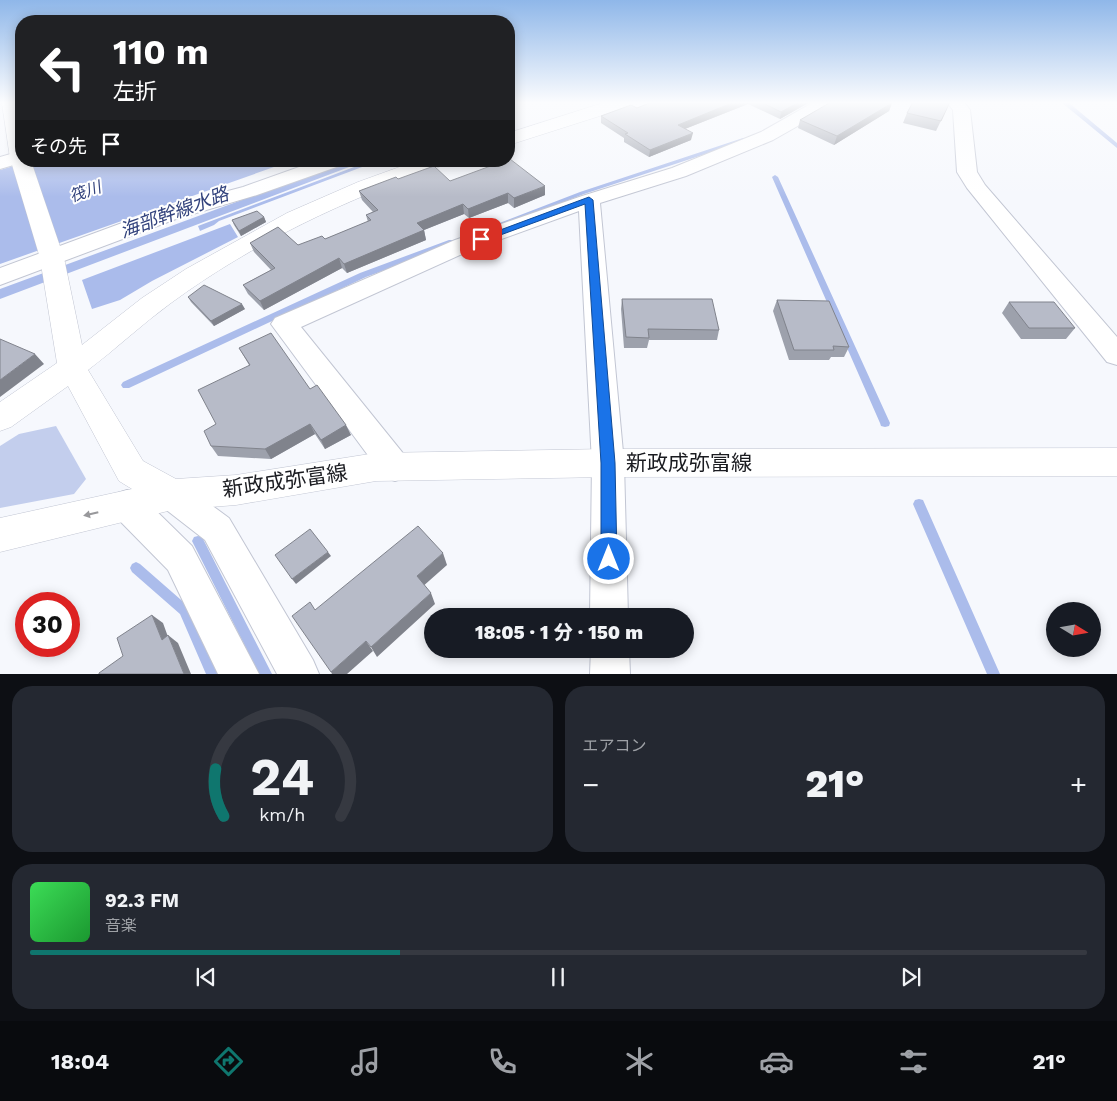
<!DOCTYPE html>
<html lang="ja">
<meta charset="utf-8">
<style>
:root{--surface:#171b24;--page:#242831;--text:#f1f3f6;--muted:#9ea1a6;--line:#363941;--accent:#0f766e}
body{margin:0;font-family:"Work Sans","Noto Sans JP",sans-serif;background:var(--page);color:var(--text);height:100vh;display:flex;flex-direction:column;font-size:19px;white-space:nowrap}
*{box-sizing:border-box;margin:0}
p{font-size:16px;color:var(--muted)}
.icon{flex:none;width:28px;height:28px;fill:none;stroke:currentColor;stroke-width:2;stroke-linecap:round;stroke-linejoin:round}
.map{position:relative;height:674px;overflow:hidden}
.drawer{display:flex;flex-direction:column;gap:12px;padding:12px;background:#0d0f14;flex:1}
.drawer>*{flex:none}
.guide{position:absolute;left:15px;top:15px;width:500px;height:152px;border-radius:20px;box-shadow:0 2px 12px #0003;background:#202124;color:#fff;overflow:hidden}
.needle{width:32px;rotate:101deg}
.controls{position:absolute;left:1046px;top:602px;display:grid;gap:10px}
.controls a{display:grid;place-items:center;width:55px;height:55px;border-radius:50%;background:var(--surface);box-shadow:0 2px 12px #0003;font-size:25px}
.speed{position:absolute;left:15px;top:592px;display:flex;gap:10px;font-size:25px;font-weight:700;text-align:center}
.speed>*{display:grid;place-content:center;width:65px;height:65px;border-radius:50%;background:var(--surface);box-shadow:0 2px 12px #0003;line-height:1}
.speed .limit{border:8px solid #d22;background:#fff;color:#111}
.pin{position:absolute;display:grid;place-items:center;width:42px;height:42px;color:#fff;margin:-21px;border-radius:10px;box-shadow:0 2px 8px #0006}
.me{position:absolute;width:55px;margin:-28px;rotate:0deg;stroke-linejoin:round;filter:drop-shadow(0 0 4px #0008)}
.turn{display:flex;align-items:center;gap:18px;height:105px;padding:0 15px;font-size:22px}
.turn .icon{width:65px;height:65px;stroke-width:2.5}
.turn b{display:block;font-size:35px;line-height:42px}
.then{display:flex;align-items:center;height:48px;padding:0 15px;background:#0003;gap:10px;font-size:19px}
.big{font-size:38px;font-weight:800;line-height:1.1}
.drawer .tile{flex:1;display:flex;flex-direction:column;justify-content:center;gap:8px;min-width:0;padding:0 18px;border-radius:20px;background:var(--page)}
.drawer .dial{align-items:center;gap:0}
.dial svg{height:130px;overflow:visible;fill:none;stroke:var(--line);stroke-width:7;stroke-linecap:round;text-anchor:middle}
.dial text{fill:var(--text);stroke:none}
.song{display:flex;align-items:center;gap:15px}
.cover{width:60px;height:60px;border-radius:8px;background:linear-gradient(135deg,hsl(130 70% 55%),hsl(130 70% 35%))}
.played{height:5px;border-radius:2px;background:linear-gradient(90deg,var(--accent) 35%,var(--line) 35%)}
.keys{display:flex;justify-content:space-around;direction:ltr}
.heat{display:flex;justify-content:space-between;align-items:center;font-size:28px;direction:ltr}
.drawer .tiles{flex:1;display:grid;gap:12px;grid-template-columns:1fr 1fr}
.tile:last-child{grid-column:span 2}
.trip{position:absolute;left:424px;top:608px;width:270px;height:50px;border-radius:25px;background:var(--surface);box-shadow:0 2px 12px #0003;font-weight:800;line-height:50px;text-align:center}
.tabs{display:flex;height:80px;justify-content:space-around;align-items:center;background:#090b0e;color:var(--muted)}
.tabs .icon{width:35px;height:35px}
.tabs .on{color:var(--accent)}
.tabs b{font-size:22px;color:var(--text)}
.map>svg:first-child{display:block}
.green{fill:#c3ceed}
.forest{fill:#aabbeb}
.water{fill:#abbceb}
.lines{fill:none;stroke-linecap:round;stroke-linejoin:round}
.stream{fill:#abbceb;fill-rule:evenodd}
.street-casing{stroke:#c2c6d3;stroke-width:2}
.secondary-casing{stroke:#c2c6d3;stroke-width:1}
.street{fill:#fff;fill-rule:evenodd}
.secondary{fill:#fff;fill-rule:evenodd}
.wall{fill:#9da1ac}
.shaded-wall{fill:#80838c}
.building{fill:#b7bbc8;stroke:#80838c}
.oneway{fill:#98989b}
.route{fill:#1a73e8;stroke:#114b97}
.labels{text-anchor:middle;stroke-width:4;stroke-linejoin:round;paint-order:stroke}
.far-water-label{font-size:16px;font-style:italic;fill:#33437d;stroke:#fff}
.water-label{font-size:19px;font-style:italic;fill:#33437d;stroke:#fff}
.near-street-label{font-size:21px;fill:#1a1b20;stroke:#fff}
</style>
<div class="map">
<svg width="1117" height="674" viewBox="0 0 1117 674">
<rect width="100%" height="100%" fill="#f6f8fd"/>
<!-- green -->
<path class="green" d="M56 426 86 479 74 494 0 508V446L19 434Z"/>
<!-- forest -->
<path class="forest" d="M230 224 238 237 152 281 120 300 92 309 82 280Z"/>
<!-- water -->
<path class="water" d="M30 161H291L0 264V170Z
M348 161H365L0 299V289Z
M370 161H378L219 221 214 225 200 231 198 226Z"/>
<g class="lines">
<!-- stream -->
<path class="stream" d="M1061 102H1068L1117 143V148Z
M743 138 746 140 745 141 584 194 475 237H472L468 235 580 192Z
M775 175 778 177 890 423 889 426 885 427 881 426 880 423 772 177Z
M449 240H455L456 242 455 244 366 277 129 388H123L121 385 123 382 360 273Z
M919 499 923 500 1000 674H987L913 504 915 500Z
M198 536 202 537 272 674H259L194 545 192 541 194 537Z
M136 562 140 564 188 606 219 674H206L180 614 132 572 130 568 132 564Z"/>
<defs>
<path id="street" d="M814 102H835L833 106 773 140 686 176 600 203 624 463 628 616H590L592 463 579 211 471 250 301 327 406 457 411 467 406 477 395 481 384 477 271 324 275 318 455 240 582 196 672 168 761 132Z
M947 102H964L970 110 977 172 985 185 1117 337V365L1107 362 967 188 957 172 953 110Z
M21 151V161H27L0 169V157Z
M316 161H344L342 165 257 195 176 219 0 285V268L160 209 243 187Z
M172 480 184 485 229 518 313 660 319 674H277L205 540 160 505 156 495 160 485Z
M127 490 139 494 192 546 259 674H218L168 570 115 516 110 505 115 494Z
M591 649H629L630 674H590Z"/>
<path id="secondary" d="M2 102H20L21 161H31L64 258 82 345 142 298 186 269 287 213 358 182 416 161H447L444 165C347 199 254 242 171 303 142 324 116 349 88 370L143 461 176 479 236 475 376 453 608 449 1117 448V476L608 477 376 481 236 505 172 510 0 552V518L132 489 119 481 68 386 11 427 0 431V402L57 363 40 258 10 158Z
M606 102H633L631 106 509 145V133Z"/>
</defs>
<!-- street casing -->
<use href="#street" class="street-casing"/>
<!-- secondary casing -->
<use href="#secondary" class="secondary-casing"/>
<!-- street -->
<use href="#street" class="street"/>
<!-- secondary -->
<use href="#secondary" class="secondary"/>
</g>
<!-- wall -->
<path class="wall" d="M652 102H810L780 119 748 104 685 129 691 140 649 157 624 142V138L601 123V116L637 108Z
M950 102 936 131 903 123 907 113Z
M892 103 889 111 834 145 798 128 800 120Z
M398 179 450 181 545 195 514 208 508 203 469 218 464 214 424 230 426 240 347 273 342 268 264 310 248 294 243 285 271 270 254 252 250 243 298 245 325 239 368 222 366 215 373 212 362 200 359 191Z
M264 217 266 222 241 236 234 225 232 220Z
M188 297 245 309 214 326 191 302Z
M622 299 719 330 717 340H649L647 348H624L621 309Z
M777 300 849 347 844 357H831L829 360H789L773 311Z
M1009 302 1075 328 1066 339H1021L1002 313Z
M239 348 310 389 351 435 325 449 315 434 271 459 218 456 211 446 216 424 249 365Z"/>
<!-- shaded-wall -->
<path class="shaded-wall" d="M734 102H748V104L677 132 678 125Z
M799 102H810L780 119 781 112Z
M892 103 889 111 834 145 837 136Z
M693 133 691 140 649 157 650 150Z
M545 186V195L514 208V198Z
M508 193V203L469 218 468 209Z
M463 204 464 214 424 230 426 240 347 273 344 264 417 223Z
M264 217 266 222 241 236 239 231Z
M339 258 342 268 264 310 260 301Z
M242 304 245 309 214 326 211 321Z
M35 354 44 364 0 397V380Z
M310 424 315 434 271 459 265 449Z
M346 425 351 435 325 449 321 440Z
M328 552 331 556 296 584 292 579Z
M443 553 447 565 421 588 417 576Z
M431 593 435 604 377 657 371 647Z
M152 615 163 623 172 648 162 640Z
M168 635 178 643 191 674H184Z
M366 641 373 651 347 674H332L331 672Z"/>
<!-- building -->
<path class="building" d="M652 102H734L678 125 693 133 650 150 625 134 628 133 601 116 631 105 637 108Z
M761 102H799L781 112Z
M831 102H892V103L837 136 800 120Z
M913 102H950L941 121 907 113Z
M510 159 545 186 514 198 508 193 468 209 463 204 417 223 424 230 344 264 339 258 260 301 243 285 275 268 250 243 278 227 298 245 322 236 325 239 371 220 366 215 378 210 359 191 396 177 398 179 434 166 450 181 504 161H509V160Z
M257 211 264 217 239 231 232 220Z
M204 285 242 304 211 321 188 297Z
M622 299H712L719 330 648 329 649 338 626 337Z
M777 300 829 301 849 347 833 346 834 350H794Z
M1009 302H1054L1075 328H1029Z
M271 333 310 389 317 385 346 425 321 440 310 424 265 449 211 446 204 431 216 424 198 390 250 365 239 348Z
M0 339 35 354 0 380Z
M418 526 443 553 417 576 431 593 371 647 366 641 331 672 292 616 310 602 315 610Z
M310 529 328 552 292 579 275 555Z
M152 615 162 640 168 635 184 674H99V673L123 656 117 638Z"/>
<!-- one-way arrows -->
<defs><path id="oneway-solid" d="M-6-.8H1V-3.2L6.5 0L1 3.2V.8H-6Z" transform="scale(1.25)"/></defs>
<use class="oneway" href="#oneway-solid" transform="translate(91 514) rotate(167)"/>
<!-- sky -->
<linearGradient id="sky" x2="0" y2="1"><stop stop-color="#8fb7e9"/><stop offset="0.52" stop-color="#fbfcfe"/><stop offset="1" stop-color="#fbfcfe" stop-opacity="0"/></linearGradient>
<rect width="1117" height="197" fill="url(#sky)"/>
<!-- route -->
<path class="route" d="M589 197 593 200 615 463 617 559 614 564 609 566 604 564 601 559V463L585 204 484 241 481 242 476 239Z"/>
<g class="labels">
<!-- far-water labels -->
<g class="far-water-label">
<text transform="translate(85 191) rotate(-19)" y="6">筏川</text>
</g>
<!-- water labels -->
<g class="water-label">
<text transform="translate(174 212) rotate(-20)" y="7">海部幹線水路</text>
</g>
<!-- near-street labels -->
<g class="near-street-label">
<text x="689" y="470">新政成弥富線</text>
<text transform="translate(285 481) rotate(-8)" y="7">新政成弥富線</text>
</g>
</g>
</svg>
<div class="controls">
<a><svg class="needle" viewBox="-14 -14 28 28"><path d="M0-13l5 13h-10z" fill="#e53935"/><path d="M0 13l5-13h-10z" fill="#9ea1a6"/></svg></a>
</div>
<div class="speed"><div class="limit">30</div></div>
<div class="pin" style="left:481px;top:239px;background:#d93025"><svg class="icon" aria-label="arrive" viewBox="0 0 24 24"><path d="M6 21V4h12l-3 4 3 4H6"/></svg></div>
<svg class="me" style="left:609px;top:559px" viewBox="-20 -20 40 40"><circle r="17" fill="#1a73e8" stroke="#fff" stroke-width="3"/><path d="M0-11L8 9 0 5-8 9z" fill="#fff"/></svg>
<div class="trip">18:05 · 1 分 · 150 m</div>
<div class="guide">
<div class="turn"><svg class="icon" aria-label="left" viewBox="0 0 24 24"><path d="M17 20v-9H6M10 6l-5 5 5 5"/></svg><div><b>110 m</b>左折</div></div>
<div class="then">その先<svg class="icon" aria-label="arrive" viewBox="0 0 24 24"><path d="M6 21V4h12l-3 4 3 4H6"/></svg></div>
</div>
</div>
<section class="drawer">
<div class="tiles">
<div class="tile dial"><svg viewBox="0 0 100 80">
<path d="M14 69A42 42 0 1 1 86 69"/>
<path d="M14 69A42 42 0 0 1 9 40" stroke="#0f766e"/>
<text x="50" y="56" font-size="32" font-weight="700">24</text>
<text x="50" y="72" font-size="11">km/h</text>
</svg></div>
<div class="tile"><p>エアコン</p>
<div class="heat"><a>−</a><b class="big">21°</b><a>+</a></div>
</div>
<div class="tile">
<div class="song"><i class="cover"></i><div><b>92.3 FM</b><p>音楽</p></div></div>
<div class="played"></div>
<div class="keys"><svg class="icon" aria-label="previous" viewBox="0 0 24 24"><path d="M18 5L8 12l10 7zM5 5v14"/></svg><svg class="icon" aria-label="pause" viewBox="0 0 24 24"><path d="M8 5v14M16 5v14"/></svg><svg class="icon" aria-label="next" viewBox="0 0 24 24"><path d="M6 5l10 7-10 7zM19 5v14"/></svg></div>
</div>
</div>
</section>
<nav class="tabs">
<b>18:04</b>
<svg class="icon on" aria-label="directions" viewBox="0 0 24 24"><path d="M12 3l9 9-9 9-9-9zM9 14v-3h6M13 9l2 2-2 2"/></svg>
<svg class="icon" aria-label="music" viewBox="0 0 24 24"><path d="M9 18V5l10-2v13"/><circle cx="6" cy="18" r="3"/><circle cx="16" cy="16" r="3"/></svg>
<svg class="icon" aria-label="phone" viewBox="0 0 24 24"><path d="M5 4h4l2 5-3 2q2 4 5 5l2-3 5 2v4C11 20 4 13 5 4z"/></svg>
<svg class="icon" aria-label="climate" viewBox="0 0 24 24"><path d="M12 3v18M4 7l16 10M4 17L20 7"/></svg>
<svg class="icon" aria-label="car" viewBox="0 0 24 24"><path d="M5 17H2v-5l4-1 3-4h7l3 4 3 1v5h-3M9 17h6M6 11h13"/><circle cx="7" cy="17" r="2"/><circle cx="17" cy="17" r="2"/></svg>
<svg class="icon" aria-label="filters" viewBox="0 0 24 24"><path d="M4 7h16M4 17h16"/><circle cx="9" cy="7" r="2"/><circle cx="15" cy="17" r="2"/></svg>
<b>21°</b>
</nav>
